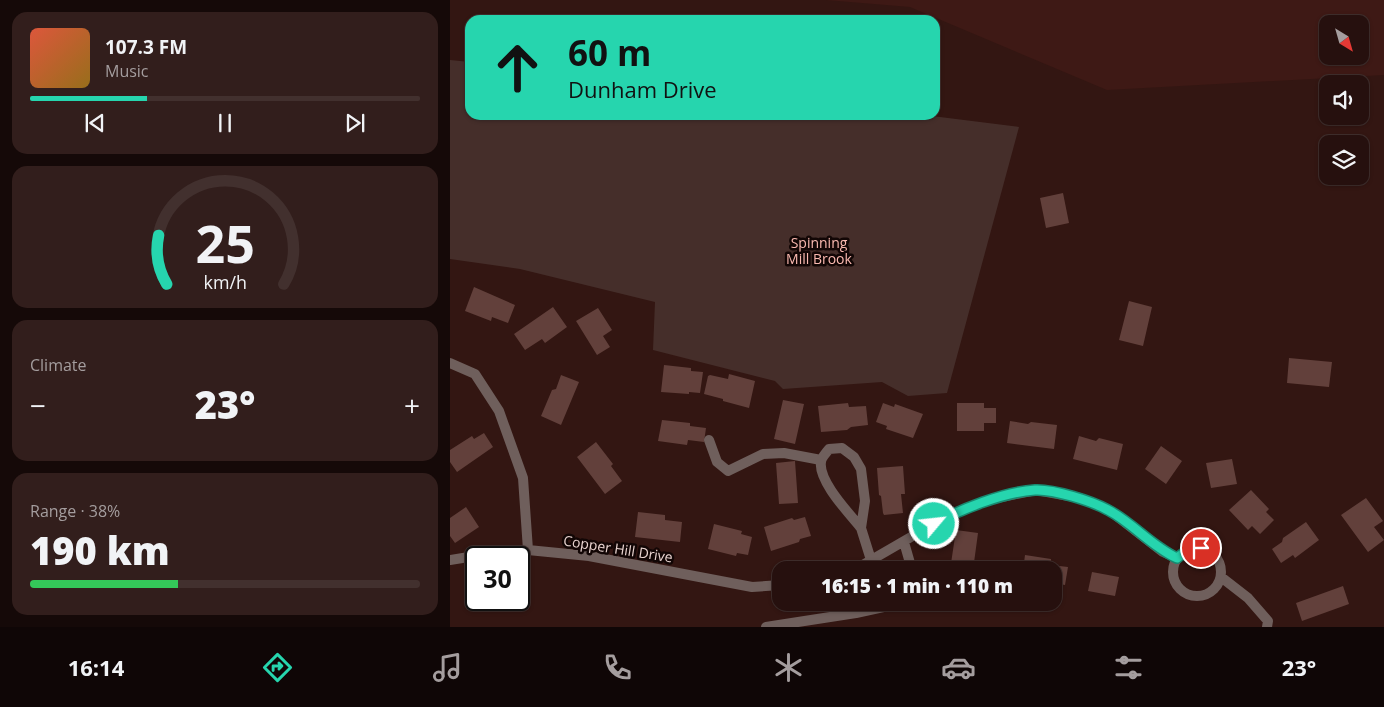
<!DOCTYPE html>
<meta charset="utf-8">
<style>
:root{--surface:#26100e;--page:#321e1c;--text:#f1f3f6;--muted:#a49d9e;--line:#42302e;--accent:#26d5ae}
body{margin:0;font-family:"Open Sans",sans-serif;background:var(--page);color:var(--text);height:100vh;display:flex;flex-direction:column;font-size:19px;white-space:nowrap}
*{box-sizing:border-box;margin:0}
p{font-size:16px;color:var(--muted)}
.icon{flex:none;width:28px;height:28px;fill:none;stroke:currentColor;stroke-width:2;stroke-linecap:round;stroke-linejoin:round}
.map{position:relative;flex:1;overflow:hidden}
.details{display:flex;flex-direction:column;gap:12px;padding:12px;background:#150908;width:450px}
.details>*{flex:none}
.guide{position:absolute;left:15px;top:15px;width:475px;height:105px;border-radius:15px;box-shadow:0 1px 4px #0004,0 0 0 1px var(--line);background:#26d5ae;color:#111;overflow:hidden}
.needle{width:32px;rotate:143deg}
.controls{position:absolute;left:869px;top:15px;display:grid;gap:10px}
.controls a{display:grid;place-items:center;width:50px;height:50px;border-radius:10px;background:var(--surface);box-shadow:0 1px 4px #0004,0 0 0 1px var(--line);font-size:25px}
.speed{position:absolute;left:15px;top:546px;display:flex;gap:10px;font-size:25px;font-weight:700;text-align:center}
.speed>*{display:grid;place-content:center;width:65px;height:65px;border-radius:50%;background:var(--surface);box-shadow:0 1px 4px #0004,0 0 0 1px var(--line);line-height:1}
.speed .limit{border:2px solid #111;border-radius:8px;background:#fff;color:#111}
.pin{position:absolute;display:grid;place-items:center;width:42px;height:42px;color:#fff;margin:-21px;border:2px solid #fff;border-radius:50%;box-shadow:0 1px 5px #0007}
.me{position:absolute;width:55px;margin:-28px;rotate:62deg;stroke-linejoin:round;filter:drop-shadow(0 0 4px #0008)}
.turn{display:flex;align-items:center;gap:18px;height:105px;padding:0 20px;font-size:22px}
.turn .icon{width:65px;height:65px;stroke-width:2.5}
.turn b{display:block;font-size:35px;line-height:42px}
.big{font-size:38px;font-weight:800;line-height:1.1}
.details .tile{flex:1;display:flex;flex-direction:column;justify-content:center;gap:8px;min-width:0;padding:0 18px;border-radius:15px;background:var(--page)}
.details .dial{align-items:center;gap:0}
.dial svg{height:130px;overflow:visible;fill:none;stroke:var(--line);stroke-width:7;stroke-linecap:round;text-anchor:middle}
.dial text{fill:var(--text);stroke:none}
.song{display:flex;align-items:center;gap:15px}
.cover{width:60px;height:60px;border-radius:8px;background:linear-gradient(135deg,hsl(10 70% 55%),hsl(40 70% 35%))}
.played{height:5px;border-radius:2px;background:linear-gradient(90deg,var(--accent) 30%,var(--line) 30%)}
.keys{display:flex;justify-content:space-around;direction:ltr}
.heat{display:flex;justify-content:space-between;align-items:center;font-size:28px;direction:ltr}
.charge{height:8px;border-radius:4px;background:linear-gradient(90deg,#34c759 38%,var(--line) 0)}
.trip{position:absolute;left:322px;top:561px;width:290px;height:50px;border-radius:15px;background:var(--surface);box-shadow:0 1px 4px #0004,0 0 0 1px var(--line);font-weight:800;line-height:50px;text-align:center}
.tab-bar{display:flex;height:80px;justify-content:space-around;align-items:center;background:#0f0606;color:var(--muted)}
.tab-bar .icon{width:35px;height:35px}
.tab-bar .selected{color:var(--accent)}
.tab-bar b{font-size:22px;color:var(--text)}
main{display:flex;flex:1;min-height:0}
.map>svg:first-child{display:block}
.built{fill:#3e1915;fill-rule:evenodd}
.green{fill:#452e2a}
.building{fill:#62403b}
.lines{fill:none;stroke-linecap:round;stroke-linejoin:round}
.minor{stroke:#6f5f5c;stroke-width:10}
.route-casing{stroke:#198a71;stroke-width:12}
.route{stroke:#26d5ae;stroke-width:9}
.labels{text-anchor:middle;stroke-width:5;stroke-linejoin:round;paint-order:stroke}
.park-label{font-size:14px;fill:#fab9b0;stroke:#120605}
.street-label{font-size:14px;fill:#e9d4d0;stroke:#120605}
</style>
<main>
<section class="details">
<div class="tile">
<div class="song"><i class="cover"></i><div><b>107.3 FM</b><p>Music</p></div></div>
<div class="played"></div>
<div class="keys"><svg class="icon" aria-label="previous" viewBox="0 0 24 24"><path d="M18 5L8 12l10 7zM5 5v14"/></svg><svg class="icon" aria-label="pause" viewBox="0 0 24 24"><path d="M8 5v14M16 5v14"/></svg><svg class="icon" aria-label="next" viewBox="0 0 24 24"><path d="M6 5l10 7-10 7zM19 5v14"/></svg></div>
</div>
<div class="tile dial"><svg viewBox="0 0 100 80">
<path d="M14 69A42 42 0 1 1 86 69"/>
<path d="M14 69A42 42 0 0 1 9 39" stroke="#26d5ae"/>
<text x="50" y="56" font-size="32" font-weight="700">25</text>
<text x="50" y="72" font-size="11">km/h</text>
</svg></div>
<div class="tile"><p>Climate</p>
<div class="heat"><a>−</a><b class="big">23°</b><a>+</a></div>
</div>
<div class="tile"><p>Range · 38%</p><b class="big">190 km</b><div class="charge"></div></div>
</section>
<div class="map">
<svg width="934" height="627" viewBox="0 0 934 627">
<rect width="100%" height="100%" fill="#331612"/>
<!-- built -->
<path class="built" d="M376 0H934V75L657 90 460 7ZM878 24H910V56H878Z"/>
<!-- green -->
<path class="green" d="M0 60 20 62V115H474L569 127 497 393 458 396 432 382 333 389 325 381 203 350 205 302 70 269 0 259Z"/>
<!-- building -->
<path class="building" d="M613 193 619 223 596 228 590 198Z
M24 287 65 305 58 323 42 317 41 321 15 311Z
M679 301 702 307 693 346 669 340Z
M103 307 117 327 95 343 92 339 75 350 64 334Z
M148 308 162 330 153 336 160 347 147 355 126 321Z
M839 358 882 362 879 387 837 383Z
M214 365 241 368V371L253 372 250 393 239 392V394L211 392Z
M279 374 305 381 299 408 273 401V399L254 394 258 376 260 375 278 379Z
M111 375 129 382 111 425 91 416 102 390 106 389Z
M333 400 354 404 345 444 324 439Z
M398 403 399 407 416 406 418 425 401 427 397 430 371 432 368 406Z
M433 403 444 407 445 404 473 414 463 438 436 429 437 426 426 422Z
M507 403H534V408H546V423H534V431H507Z
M212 420 240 423V426L256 428 254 442 238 440 237 445 208 441Z
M560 421 578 424 581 422 607 425 604 449 557 443Z
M34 433 43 447 7 472 0 462V450L22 436 24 439Z
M629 436 646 441 649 438 673 444 667 470 623 459Z
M146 442 163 464 161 466 172 481 155 494 127 457Z
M711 446 732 461 716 484 695 469Z
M782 459 787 484 761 488 756 463Z
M345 461 348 503 329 504 326 463Z
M453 466 455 494H451L453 513 434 515 433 513 431 496 429 495 427 468Z
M801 490 819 509 816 512 824 520 810 534 802 526 798 530 779 510Z
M916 498 933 521 924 527 934 540 918 552 891 515Z
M16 507 29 527 5 543 0 536V518Z
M188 512 215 515V520L232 522 230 542 185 537Z
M355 517 361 536 350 539 349 542 321 551 314 527 342 518 344 520Z
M856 522 869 540 845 558 843 555 831 563 822 549 832 542 833 538Z
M264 524 292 531 291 534 302 537 298 555 287 553 286 556 258 549Z
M506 530 528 533 523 570H500Z
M575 555 601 559V565L618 567 615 585 604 583V570H573Z
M642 572 669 577 665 596 638 591Z
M893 586 899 604 852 621 846 603Z"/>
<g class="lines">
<!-- minor -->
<path class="minor" d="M0 363 25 374 49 411 73 478 78 550
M259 440 267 462 278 471 313 454 334 453 371 460
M411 528C399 513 368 481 371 462 371 458 376 453 379 449L392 448 404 457 411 469 415 501 411 528 421 560
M454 542 462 570
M723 572a24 24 0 1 1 48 0a24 24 0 1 1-48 0Z
M0 560 43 553 78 550 139 556 302 587 331 585
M404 570 499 515 542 499 586 490 630 498 659 510 713 552 727 558
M771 577 798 598 818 621 817 627
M316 627 406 613 438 606 441 602"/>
</g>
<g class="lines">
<defs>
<path id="route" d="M484 524C511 509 554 492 585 490 603 489 642 501 658 510 683 523 701 546 727 558L738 550 751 548"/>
</defs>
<!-- route casing -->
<use href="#route" class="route-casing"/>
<!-- route -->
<use href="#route" class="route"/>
</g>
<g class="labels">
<!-- park labels -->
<g class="park-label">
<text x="369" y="248">Spinning<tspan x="369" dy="16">Mill Brook</tspan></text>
</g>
<!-- street labels -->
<g class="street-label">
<text transform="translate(168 549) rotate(9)" y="5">Copper Hill Drive</text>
</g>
</g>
</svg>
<div class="controls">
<a><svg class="needle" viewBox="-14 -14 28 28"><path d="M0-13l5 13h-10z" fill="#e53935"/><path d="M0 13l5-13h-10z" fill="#a49d9e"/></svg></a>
<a><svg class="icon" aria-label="sound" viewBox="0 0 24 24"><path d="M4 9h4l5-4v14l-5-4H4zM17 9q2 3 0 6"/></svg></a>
<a><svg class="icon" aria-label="layers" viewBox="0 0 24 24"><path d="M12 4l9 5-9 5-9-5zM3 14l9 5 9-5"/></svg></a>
</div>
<div class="speed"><div class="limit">30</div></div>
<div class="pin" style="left:751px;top:548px;background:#d93025"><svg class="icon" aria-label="arrive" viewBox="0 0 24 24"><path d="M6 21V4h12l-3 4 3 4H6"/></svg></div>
<svg class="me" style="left:484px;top:524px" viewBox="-20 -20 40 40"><circle r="17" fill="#26d5ae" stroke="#fff" stroke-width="3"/><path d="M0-11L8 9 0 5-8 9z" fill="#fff"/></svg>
<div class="trip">16:15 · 1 min · 110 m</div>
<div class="guide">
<div class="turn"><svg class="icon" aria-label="ahead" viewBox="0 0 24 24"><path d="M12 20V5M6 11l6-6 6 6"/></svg><div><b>60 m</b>Dunham Drive</div></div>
</div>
</div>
</main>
<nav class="tab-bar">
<b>16:14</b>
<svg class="icon selected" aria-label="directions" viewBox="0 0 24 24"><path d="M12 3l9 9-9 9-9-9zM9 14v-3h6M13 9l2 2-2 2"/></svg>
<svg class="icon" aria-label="music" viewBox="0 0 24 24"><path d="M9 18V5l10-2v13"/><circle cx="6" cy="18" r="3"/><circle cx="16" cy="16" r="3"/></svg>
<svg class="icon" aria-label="phone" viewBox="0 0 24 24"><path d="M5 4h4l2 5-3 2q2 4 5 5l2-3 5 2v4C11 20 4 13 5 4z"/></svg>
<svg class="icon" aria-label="climate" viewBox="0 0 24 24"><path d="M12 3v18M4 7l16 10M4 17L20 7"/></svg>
<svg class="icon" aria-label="car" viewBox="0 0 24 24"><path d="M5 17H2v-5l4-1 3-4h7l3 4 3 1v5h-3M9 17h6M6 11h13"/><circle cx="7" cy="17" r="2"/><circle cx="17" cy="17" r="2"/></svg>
<svg class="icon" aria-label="filters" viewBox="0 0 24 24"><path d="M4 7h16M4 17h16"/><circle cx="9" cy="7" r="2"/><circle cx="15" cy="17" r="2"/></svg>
<b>23°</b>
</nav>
